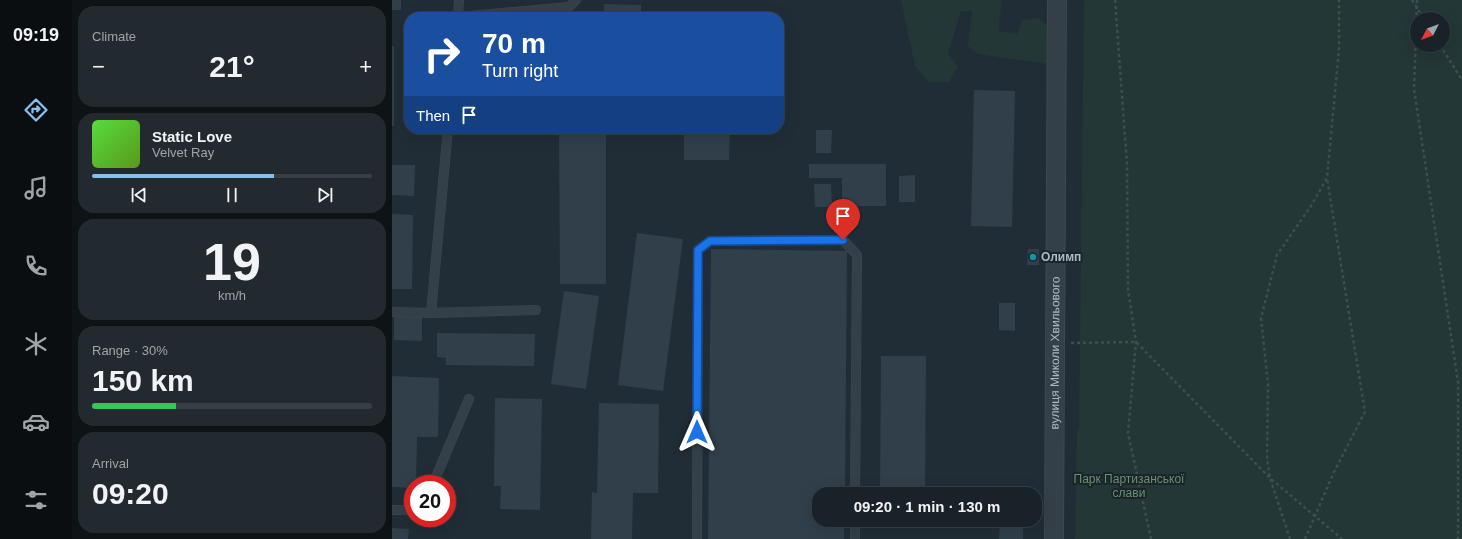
<!DOCTYPE html>
<meta charset="utf-8">
<style>
:root{--surface:#192228;--page:#222a30;--text:#f1f3f6;--muted:#9fa4a8;--line:#373f45;--accent:#86bff1}
body{margin:0;font-family:Helvetica,sans-serif;background:var(--page);color:var(--text);height:100vh;display:flex;flex-direction:column;font-size:15px;white-space:nowrap}
*{box-sizing:border-box;margin:0}
p{font-size:13px;color:var(--muted)}
.icon{flex:none;width:22px;height:22px;fill:none;stroke:currentColor;stroke-width:2;stroke-linecap:round;stroke-linejoin:round}
.map{position:relative;flex:1;overflow:hidden}
.details{display:flex;flex-direction:column;gap:6px;padding:6px;background:#0e1316;width:320px}
.details>*{flex:none}
.banner{position:absolute;left:12px;top:12px;width:380px;height:122px;border-radius:16px;box-shadow:0 4px 16px #0002,0 0 0 1px var(--line);background:#1a4fa0;color:#fff;overflow:hidden}
.needle{width:26px;rotate:228deg}
.tools{position:absolute;left:1018px;top:12px;display:grid;gap:8px}
.tools a{display:grid;place-items:center;width:40px;height:40px;border-radius:50%;background:var(--surface);box-shadow:0 4px 16px #0002,0 0 0 1px var(--line);font-size:20px}
.speed{position:absolute;left:12px;top:475px;display:flex;gap:8px;font-size:20px;font-weight:700;text-align:center}
.speed>*{display:grid;place-content:center;width:52px;height:52px;border-radius:50%;background:var(--surface);box-shadow:0 4px 16px #0002,0 0 0 1px var(--line);line-height:1}
.speed .limit{border:6px solid #d22;background:#fff;color:#111}
.pin{position:absolute;display:grid;place-items:center;width:34px;height:34px;color:#fff;margin:-41px -17px;border-radius:50% 50% 50% 0;rotate:-45deg;box-shadow:0 0 4px #0007}
.pin .icon{rotate:45deg}
.me{position:absolute;width:44px;margin:-22px;rotate:0deg;stroke-linejoin:round;filter:drop-shadow(0 0 3px #0008)}
.turn{display:flex;align-items:center;gap:14px;height:84px;padding:0 12px;font-size:18px}
.turn .icon{width:52px;height:52px;stroke-width:2.5}
.turn b{display:block;font-size:28px;line-height:34px}
.then{display:flex;align-items:center;height:38px;padding:0 12px;background:#0003;gap:8px;font-size:15px}
.big{font-size:30px;font-weight:600;line-height:1.1}
.details .tile{flex:1;display:flex;flex-direction:column;justify-content:center;gap:6px;min-width:0;padding:0 14px;border-radius:16px;background:var(--page)}
.details .dial{align-items:center;gap:0}
.dial b{font-size:52px;line-height:1}
.song{display:flex;align-items:center;gap:12px}
.cover{width:48px;height:48px;border-radius:6px;background:linear-gradient(135deg,hsl(110 70% 55%),hsl(90 70% 35%))}
.played{height:4px;border-radius:2px;background:linear-gradient(90deg,var(--accent) 65%,var(--line) 65%)}
.keys{display:flex;justify-content:space-around;direction:ltr}
.heat{display:flex;justify-content:space-between;align-items:center;font-size:22px;direction:ltr}
.charge{height:6px;border-radius:3px;background:linear-gradient(90deg,#34c759 30%,var(--line) 0)}
.trip{position:absolute;left:420px;top:487px;width:230px;height:40px;border-radius:16px;background:var(--surface);box-shadow:0 4px 16px #0002,0 0 0 1px var(--line);font-weight:600;line-height:40px;text-align:center}
main{display:flex;flex:1;min-height:0}
.menu{display:flex;flex-direction:column;width:72px;justify-content:space-around;align-items:center;background:#0a0e10;color:var(--muted)}
.menu .icon{width:28px;height:28px}
.menu .current{color:var(--accent)}
.menu b{font-size:18px;color:var(--text)}
.map>svg:first-child{display:block}
.green{fill:#233736;fill-rule:evenodd}
.building{fill:#303f4a}
.lines{fill:none;stroke-linecap:round;stroke-linejoin:round}
.lane-casing{stroke:#3e4850;stroke-width:10}
.street-casing{stroke:#3e4850;stroke-width:20}
.path{stroke:#3c504e;stroke-width:2.5;stroke-dasharray:3 3;stroke-linecap:butt}
.lane{stroke:#353f47;stroke-width:9}
.street{stroke:#353f47;stroke-width:18}
.route-casing{stroke:#114b97;stroke-width:10}
.route{stroke:#1a73e8;stroke-width:7}
.culture-dot{fill:#0f9aa8;stroke:#1a242b;stroke-width:1.5}
.labels{text-anchor:middle;stroke-width:4;stroke-linejoin:round;paint-order:stroke}
.poi-label{font-size:12px;font-weight:bold;fill:#afbac3;stroke:#1a242b;text-anchor:start}
.street-label{font-size:12px;fill:#afbac3;stroke:#1a242b}
.park-label{font-size:12px;fill:#68926c;stroke:#1a242b}
</style>
<main>
<nav class="menu">
<b>09:19</b>
<svg class="icon current" aria-label="directions" viewBox="0 0 24 24"><path d="M12 3l9 9-9 9-9-9zM9 14v-3h6M13 9l2 2-2 2"/></svg>
<svg class="icon" aria-label="music" viewBox="0 0 24 24"><path d="M9 18V5l10-2v13"/><circle cx="6" cy="18" r="3"/><circle cx="16" cy="16" r="3"/></svg>
<svg class="icon" aria-label="phone" viewBox="0 0 24 24"><path d="M5 4h4l2 5-3 2q2 4 5 5l2-3 5 2v4C11 20 4 13 5 4z"/></svg>
<svg class="icon" aria-label="climate" viewBox="0 0 24 24"><path d="M12 3v18M4 7l16 10M4 17L20 7"/></svg>
<svg class="icon" aria-label="car" viewBox="0 0 24 24"><path d="M5 17H2v-5l4-1 3-4h7l3 4 3 1v5h-3M9 17h6M6 11h13"/><circle cx="7" cy="17" r="2"/><circle cx="17" cy="17" r="2"/></svg>
<svg class="icon" aria-label="filters" viewBox="0 0 24 24"><path d="M4 7h16M4 17h16"/><circle cx="9" cy="7" r="2"/><circle cx="15" cy="17" r="2"/></svg>
</nav>
<section class="details">
<div class="tile"><p>Climate</p>
<div class="heat"><a>−</a><b class="big">21°</b><a>+</a></div>
</div>
<div class="tile">
<div class="song"><i class="cover"></i><div><b>Static Love</b><p>Velvet Ray</p></div></div>
<div class="played"></div>
<div class="keys"><svg class="icon" aria-label="previous" viewBox="0 0 24 24"><path d="M18 5L8 12l10 7zM5 5v14"/></svg><svg class="icon" aria-label="pause" viewBox="0 0 24 24"><path d="M8 5v14M16 5v14"/></svg><svg class="icon" aria-label="next" viewBox="0 0 24 24"><path d="M6 5l10 7-10 7zM19 5v14"/></svg></div>
</div>
<div class="tile dial"><b>19</b><p>km/h</p></div>
<div class="tile"><p>Range · 30%</p><b class="big">150 km</b><div class="charge"></div></div>
<div class="tile"><p>Arrival</p><b class="big">09:20</b></div>
</section>
<div class="map">
<svg width="1070" height="539" viewBox="0 0 1070 539">
<rect width="100%" height="100%" fill="#212d36"/>
<!-- green -->
<path class="green" d="M509 0H610L606 31 625 34 630 20 646 18 662 31 656 64 586 54 576 46 580 11H569L556 53 566 67 557 82H537L523 66Z
M692 0H1070V539H683L685 430H687ZM1025 19H1051V45H1025Z"/>
<!-- building -->
<path class="building" d="M0 0H9V10H0Z
M212 4 249 5V17H212Z
M293 12H338V17H293Z
M0 46H2V126H0Z
M582 90 623 91 620 227 579 226Z
M167 129H214V284H168Z
M292 129H338L337 160H292Z
M424 130H440L439 153H424Z
M417 164H494V206H450V178H417Z
M0 165H23L22 196 0 195Z
M523 175V202H507V176Z
M422 184H439L440 207H423Z
M0 214 21 215 20 289H0Z
M245 233 291 239 271 391 226 385Z
M319 249 455 251 453 494H427V520H452V539H316Z
M636 249H647V265H635Z
M172 291 207 296 194 389 159 384Z
M607 303H623V331L607 330Z
M2 317H30V341L2 340Z
M45 333 143 334 142 366 54 365V358L45 357Z
M489 356H534L533 494H488Z
M0 376 47 378 46 437H25L24 484H21V488L0 487Z
M103 398 150 399 148 510 108 509 109 486H102Z
M207 403 267 404 266 493H241L240 539H199L200 492 205 493Z
M487 520H533L532 525H487Z
M608 520H631V539H607Z
M0 528 17 529 16 539H0Z"/>
<g class="lines">
<defs>
<path id="lane" d="M67 0 66 17 177 7 184 0
M0 312 39 313 144 310
M39 313 56 129
M41 484 77 399
M0 510H13L21 503
M305 539 306 250 318 241 451 240 465 255 463 494
M463 539V520"/>
<g id="street">
<path id="s1" d="M662 539 665 0"/>
</g>
</defs>
<!-- lane casing -->
<use href="#lane" class="lane-casing"/>
<!-- street casing -->
<use href="#street" class="street-casing"/>
<!-- path -->
<path class="path" d="M723 0 735 164 736 289 744 342 736 433 759 539
M1020 0 1032 19
M1025 0 1022 89 1066 382V539
M1048 45 1070 80
M679 343 744 342 878 478 950 539
M898 539 878 478 875 459 876 384 869 318 885 255 919 206 935 178 947 49V0
M913 539 941 474 973 412 935 178"/>
<!-- lane -->
<use href="#lane" class="lane"/>
<!-- street -->
<use href="#street" class="street"/>
</g>
<g class="lines">
<defs>
<path id="route" d="M305 432 306 250 318 241 451 240"/>
</defs>
<!-- route casing -->
<use href="#route" class="route-casing"/>
<!-- route -->
<use href="#route" class="route"/>
</g>
<!-- markers -->
<circle class="culture-dot" cx="641" cy="257" r="4"/>
<g class="labels">
<!-- poi labels -->
<g class="poi-label">
<text x="649" y="261">Олимп</text>
</g>
<!-- street labels -->
<g class="street-label">
<text dy="4" stroke="none"><textPath href="#s1" startOffset="186">вулиця Миколи Хвильового</textPath></text>
</g>
<!-- park labels -->
<g class="park-label">
<text x="737" y="483">Парк Партизанської<tspan x="737" dy="14">слави</tspan></text>
</g>
</g>
</svg>
<div class="tools">
<a><svg class="needle" viewBox="-14 -14 28 28"><path d="M0-13l5 13h-10z" fill="#e53935"/><path d="M0 13l5-13h-10z" fill="#9fa4a8"/></svg></a>
</div>
<div class="speed"><div class="limit">20</div></div>
<div class="pin" style="left:451px;top:240px;background:#d93025"><svg class="icon" aria-label="arrive" viewBox="0 0 24 24"><path d="M6 21V4h12l-3 4 3 4H6"/></svg></div>
<svg class="me" style="left:305px;top:432px" viewBox="-20 -20 40 40"><path d="M0-17L14 15 0 8-14 15z" fill="#1a73e8" stroke="#fff" stroke-width="4"/></svg>
<div class="trip">09:20 · 1 min · 130 m</div>
<div class="banner">
<div class="turn"><svg class="icon" aria-label="right" viewBox="0 0 24 24"><path d="M7 20v-9h11M14 6l5 5-5 5"/></svg><div><b>70 m</b>Turn right</div></div>
<div class="then">Then<svg class="icon" aria-label="arrive" viewBox="0 0 24 24"><path d="M6 21V4h12l-3 4 3 4H6"/></svg></div>
</div>
</div>
</main>
